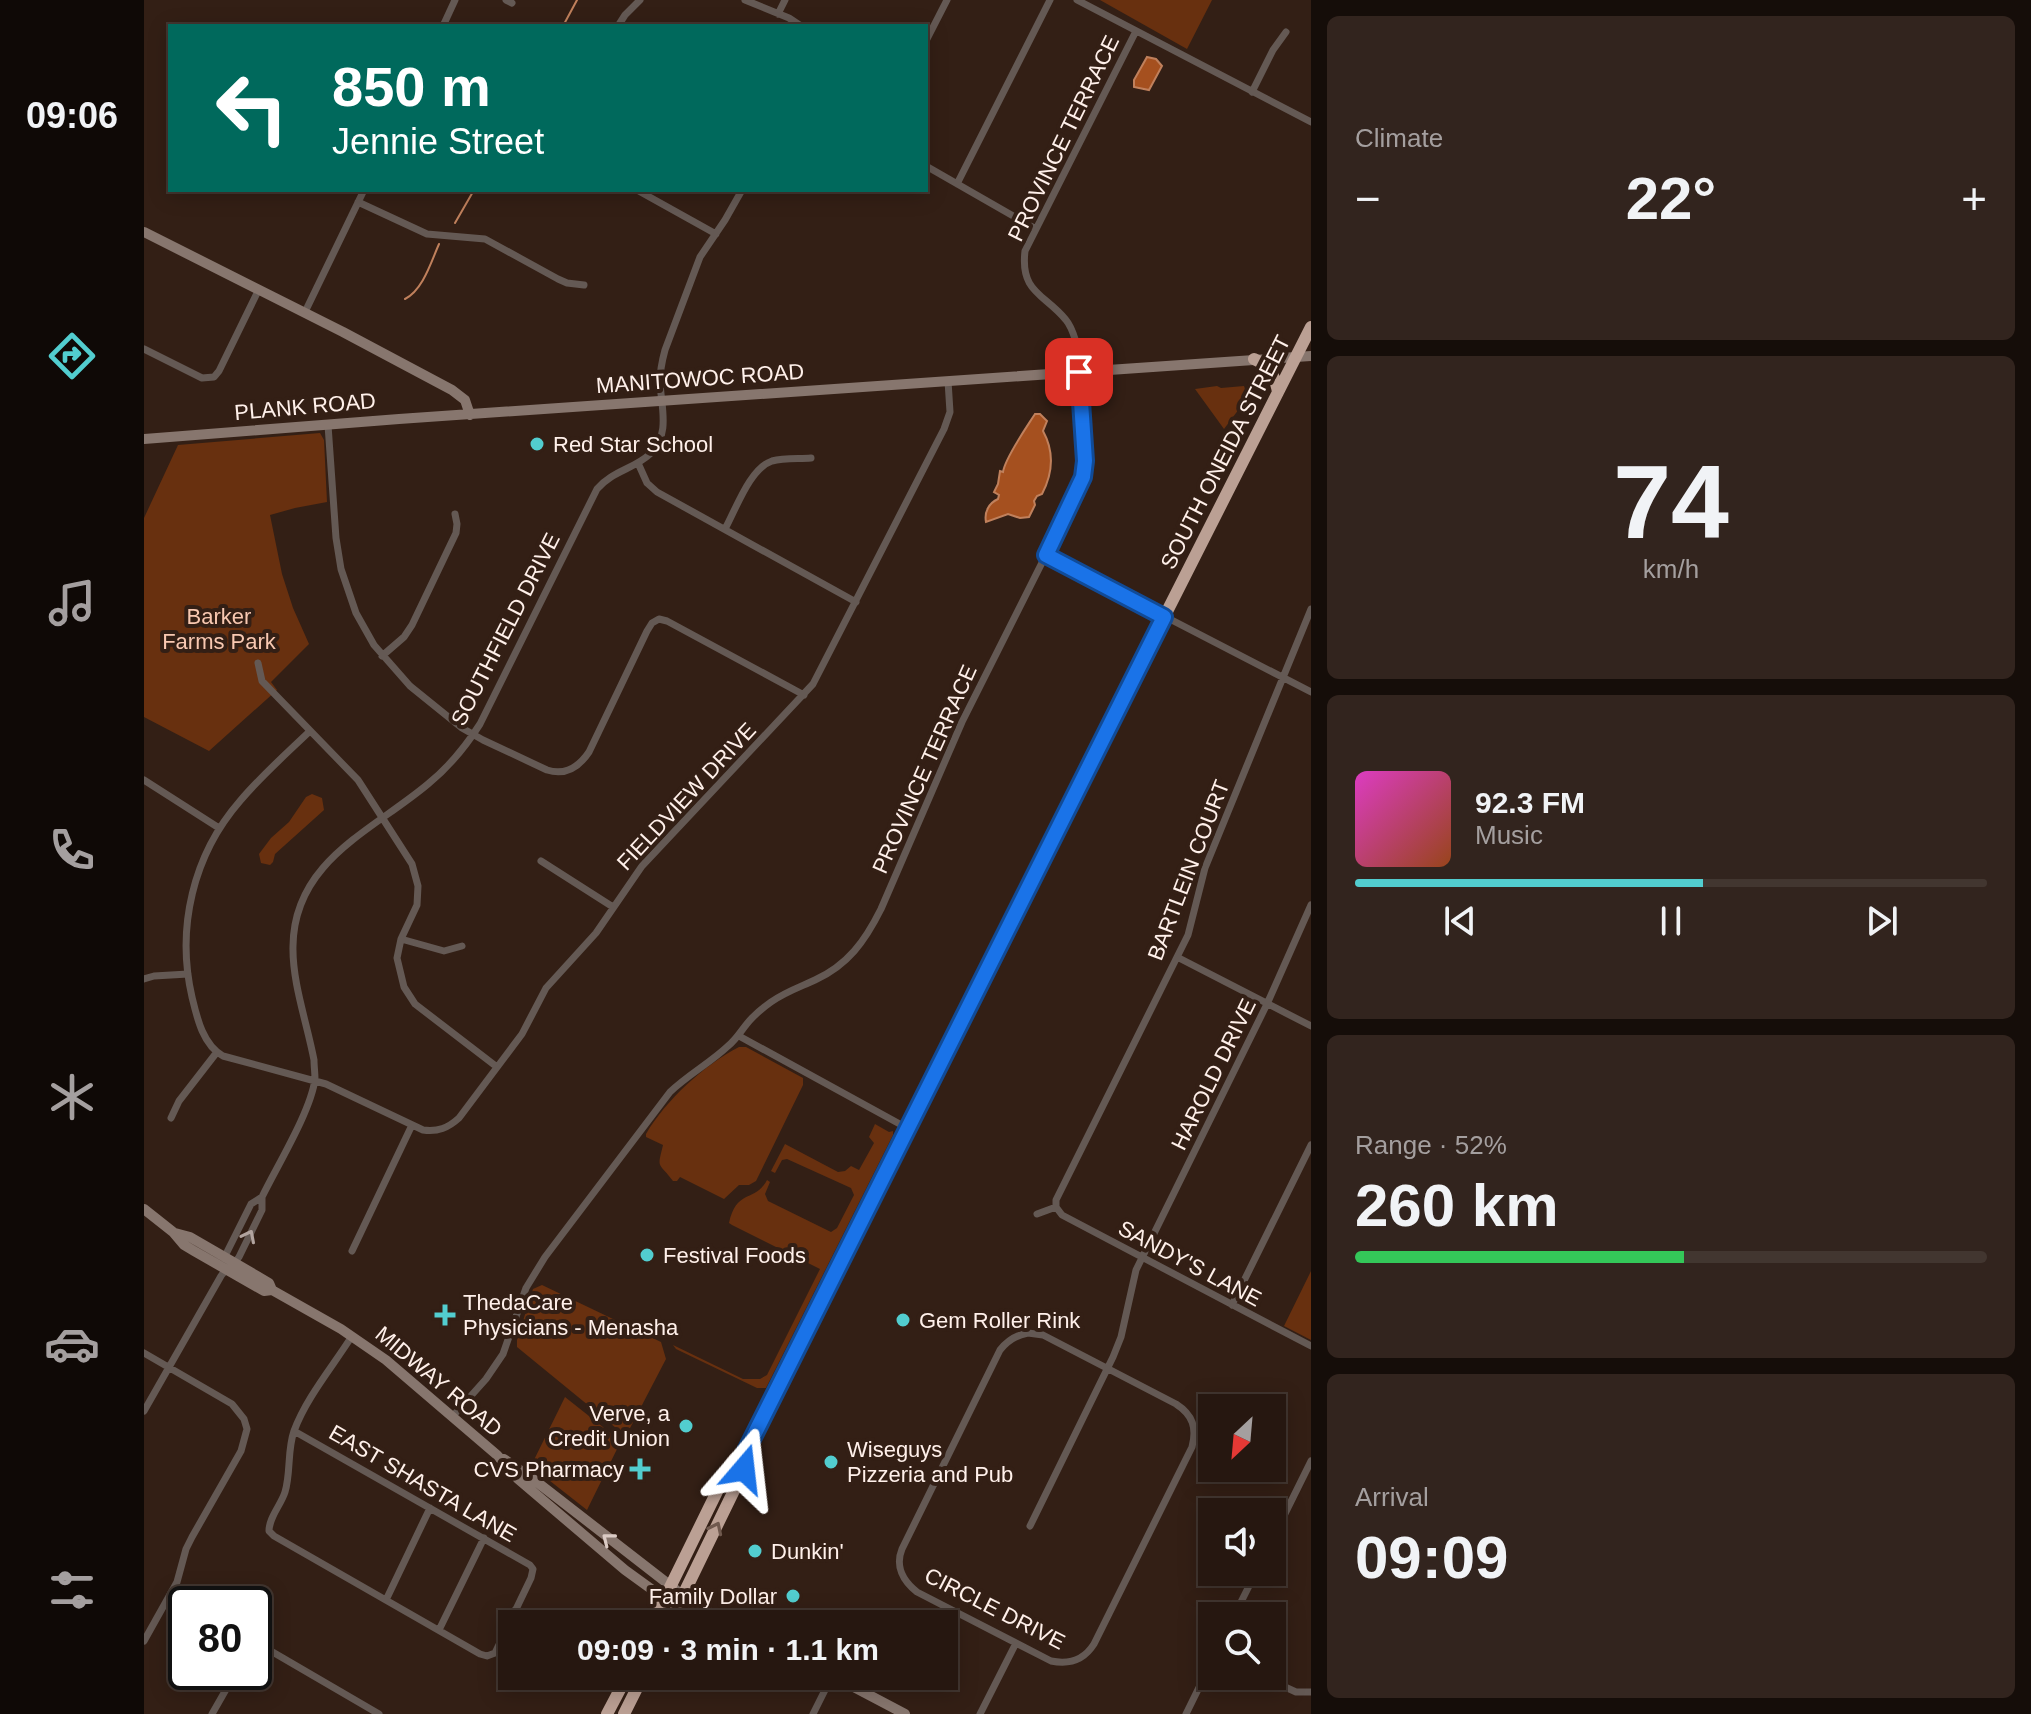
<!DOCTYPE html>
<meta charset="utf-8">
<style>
:root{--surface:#261710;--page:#32241e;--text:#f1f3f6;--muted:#a49f9f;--line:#423630;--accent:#52cdcf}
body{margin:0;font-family:Helvetica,sans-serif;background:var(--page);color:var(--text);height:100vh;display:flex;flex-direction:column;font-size:30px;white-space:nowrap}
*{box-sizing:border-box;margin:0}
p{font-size:26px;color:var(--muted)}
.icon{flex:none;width:44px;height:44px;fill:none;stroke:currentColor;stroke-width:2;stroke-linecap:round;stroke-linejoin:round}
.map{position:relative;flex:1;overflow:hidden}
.drawer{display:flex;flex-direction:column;gap:16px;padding:16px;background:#150d09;width:720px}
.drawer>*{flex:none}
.banner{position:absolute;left:24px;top:24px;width:760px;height:168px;border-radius:0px;box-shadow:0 4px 20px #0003,0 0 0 2px var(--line);background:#00695c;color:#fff;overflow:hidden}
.needle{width:52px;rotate:206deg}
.tools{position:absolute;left:1054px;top:1394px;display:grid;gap:16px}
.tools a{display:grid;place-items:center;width:88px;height:88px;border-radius:0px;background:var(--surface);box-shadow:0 4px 20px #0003,0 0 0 2px var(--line);font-size:40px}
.speed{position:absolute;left:24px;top:1586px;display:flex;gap:16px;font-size:40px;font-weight:700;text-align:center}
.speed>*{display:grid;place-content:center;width:104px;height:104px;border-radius:50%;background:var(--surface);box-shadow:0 4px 20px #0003,0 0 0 2px var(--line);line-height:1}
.speed .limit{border:4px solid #111;border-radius:12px;background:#fff;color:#111}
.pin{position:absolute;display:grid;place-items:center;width:68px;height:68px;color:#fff;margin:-34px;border-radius:16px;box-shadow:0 4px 12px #0006}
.me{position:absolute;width:88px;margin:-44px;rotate:17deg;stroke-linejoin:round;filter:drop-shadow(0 0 6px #0008)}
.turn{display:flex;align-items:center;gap:28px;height:168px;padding:0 32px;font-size:36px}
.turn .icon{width:104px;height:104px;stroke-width:2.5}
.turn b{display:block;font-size:56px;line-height:68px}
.big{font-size:60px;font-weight:700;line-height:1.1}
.drawer .card{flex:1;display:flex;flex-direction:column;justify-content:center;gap:12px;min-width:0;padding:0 28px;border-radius:12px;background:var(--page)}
.drawer .dial{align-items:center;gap:0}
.dial b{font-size:104px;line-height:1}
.song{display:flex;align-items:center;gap:24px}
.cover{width:96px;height:96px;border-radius:12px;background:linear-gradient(135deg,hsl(310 70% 55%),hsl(20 70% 35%))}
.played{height:8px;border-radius:4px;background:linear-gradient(90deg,var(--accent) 55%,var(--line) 55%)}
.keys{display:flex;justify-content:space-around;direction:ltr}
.heat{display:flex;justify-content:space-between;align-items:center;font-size:44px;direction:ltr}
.charge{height:12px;border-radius:6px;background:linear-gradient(90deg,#34c759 52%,var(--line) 0)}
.trip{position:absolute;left:354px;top:1610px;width:460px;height:80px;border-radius:0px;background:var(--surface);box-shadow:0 4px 20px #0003,0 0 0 2px var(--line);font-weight:700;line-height:80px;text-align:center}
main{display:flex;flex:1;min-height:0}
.tab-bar{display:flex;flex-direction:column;width:144px;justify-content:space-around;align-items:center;background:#0f0906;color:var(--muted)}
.tab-bar .icon{width:56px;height:56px}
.tab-bar .selected{color:var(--accent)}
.tab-bar b{font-size:36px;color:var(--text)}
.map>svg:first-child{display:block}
.green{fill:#68300f}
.water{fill:#a5501f;stroke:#c0805c;stroke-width:2}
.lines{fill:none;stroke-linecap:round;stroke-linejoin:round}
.stream{stroke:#c0805c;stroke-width:2}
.street{stroke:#645954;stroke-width:7}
.secondary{stroke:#87766e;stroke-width:10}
.highway{stroke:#bba094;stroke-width:12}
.oneway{stroke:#b2a49f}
.oneway2{stroke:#70594e}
.oneway3{stroke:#dbcbc5}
.route-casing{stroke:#114b97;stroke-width:20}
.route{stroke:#1a73e8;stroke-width:14}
.poi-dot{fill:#52cdcf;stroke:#331f15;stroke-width:3}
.labels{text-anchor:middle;stroke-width:8;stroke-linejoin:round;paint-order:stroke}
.street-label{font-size:22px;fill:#fff0ea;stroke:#331f15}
.poi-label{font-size:22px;fill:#fff0ea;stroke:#331f15;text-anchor:start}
.park-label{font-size:22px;fill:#f8c8b1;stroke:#331f15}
</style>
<main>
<nav class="tab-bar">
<b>09:06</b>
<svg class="icon selected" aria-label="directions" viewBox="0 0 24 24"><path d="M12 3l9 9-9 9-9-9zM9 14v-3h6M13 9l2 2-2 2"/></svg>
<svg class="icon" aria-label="music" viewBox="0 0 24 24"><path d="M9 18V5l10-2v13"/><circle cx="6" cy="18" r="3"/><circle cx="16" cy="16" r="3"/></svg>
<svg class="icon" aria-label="phone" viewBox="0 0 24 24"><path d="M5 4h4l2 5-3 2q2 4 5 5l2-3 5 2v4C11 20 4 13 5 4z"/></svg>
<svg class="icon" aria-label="climate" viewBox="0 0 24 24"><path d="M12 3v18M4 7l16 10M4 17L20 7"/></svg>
<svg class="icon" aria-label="car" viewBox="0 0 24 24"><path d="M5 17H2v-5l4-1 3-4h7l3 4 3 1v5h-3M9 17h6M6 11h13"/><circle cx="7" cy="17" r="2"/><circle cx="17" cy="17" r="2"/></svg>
<svg class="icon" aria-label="filters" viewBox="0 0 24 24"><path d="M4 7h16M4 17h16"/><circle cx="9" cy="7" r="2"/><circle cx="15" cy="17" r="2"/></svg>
</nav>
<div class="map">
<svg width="1167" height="1714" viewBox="0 0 1167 1714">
<rect width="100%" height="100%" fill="#331f15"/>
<!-- green -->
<path class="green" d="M956 0H1068L1043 49Z
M1073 386 1077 388 1100 386 1102 392 1095 409 1080 429 1051 389Z
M176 433 180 440 183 502 151 508 126 515 138 574 149 608 165 644 127 682 133 690 65 751 0 717V518L34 445Z
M168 794 178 798 180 810 131 854 129 862 126 865 117 863 115 854 127 838 145 822 162 797Z
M595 1047H602L659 1078V1085L612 1181 605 1185H595L580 1199 536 1177 533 1181H529C514 1161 513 1170 519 1145L502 1137V1134C522 1100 560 1065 595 1047Z
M731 1124 745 1132 749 1131V1135L622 1388H613L532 1349 529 1345 599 1379H616L623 1375 676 1269 588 1225 585 1223C593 1188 611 1203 623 1180L626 1182 621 1194 624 1201 687 1232 693 1228 710 1195 707 1188 643 1159 638 1160 631 1173 627 1171 641 1144 694 1172 701 1171 707 1166 715 1170 730 1143 725 1137Z
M1167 1271V1340L1140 1326Z
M398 1285 517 1342 522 1359 485 1430H477L472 1428 373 1347V1340L389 1289Z
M421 1397 474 1439 476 1443 443 1510 387 1466Z"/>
<!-- water -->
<path class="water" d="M1003 57 1012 59 1018 66 1005 90 990 87V80Z
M891 414H896L903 421 899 431C910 451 909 473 898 494L893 496 890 501 891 505 885 517 876 518 864 514 842 522C840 512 845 503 854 499L855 495 850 492 854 484 856 471 859 472C861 458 882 428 891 414Z"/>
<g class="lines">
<!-- stream -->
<path class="stream" d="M419 26 433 0
M311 223 330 190
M261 299C279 290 287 262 295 244"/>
<!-- street -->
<path class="street" d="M362 0 368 3
M601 0 645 18 657 26
M933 0 1167 122
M634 14 641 0
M299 26 311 0
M474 26 481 15 496 0
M782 41 803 0
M1108 92 1129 50 1142 32
M782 166 892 229
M813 184 906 0
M493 190 572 234
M214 202 283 234 341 239 414 279 423 283 440 285
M161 312 220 190
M0 349 58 378 70 377 75 371 115 289
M184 425 192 538 197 569 212 613 230 645 266 686 318 728 339 740 403 770C422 776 435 767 445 752L503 631 508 623 515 619 523 621 660 695
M494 463 503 483 513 492 712 602
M581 529C592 509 606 468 628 461 640 458 655 459 667 458
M902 555 1167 692
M238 656 260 637 268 625 312 533 313 524 311 514
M114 663 118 681 214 780 268 864 274 886 273 905 257 939 253 958 260 987 271 1004 353 1067
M166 731C142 754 117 776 96 801 49 855 32 928 48 997 53 1018 59 1045 79 1056L182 1084 279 1130C294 1132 304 1128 315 1118L378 1034 402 988 452 933 498 866 669 684 800 429 806 412 804 381
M0 780 75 828
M397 861 469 907
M257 939 300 951 318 946
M1033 957 1167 1026
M0 979 10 976 44 974
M595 1036 763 1128
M27 1118 35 1101 73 1052
M912 1207V1200L1044 935 1061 868 1167 609
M912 1207 918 1215 1167 1346
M893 1214 912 1207
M208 1251 268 1125
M80 1258 107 1204 118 1197
M1088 1305 1167 1145
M884 1333 899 1335 1032 1404C1049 1415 1053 1428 1048 1447L950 1644C940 1660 926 1665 907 1661L773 1592C759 1581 751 1566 758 1549L856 1350C864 1340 872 1335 884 1333Z
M0 1353 88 1404 100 1419 103 1429 97 1451 48 1537 42 1549 33 1582 0 1641
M0 1411 77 1276C82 1268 90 1265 95 1257L118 1210V1197C133 1166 167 1111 171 1079 171 1073 170 1066 170 1060 163 1023 148 982 149 946 150 861 228 831 284 784 305 767 322 746 336 724L453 489C468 471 490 469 506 454 527 435 517 406 516 382 516 371 518 361 521 350L556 257 581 220 598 190
M308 1417 342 1379 359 1354 382 1288 401 1257 526 1092C545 1074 566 1063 584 1046 594 1038 599 1027 608 1018 614 1012 620 1007 627 1002 641 992 656 987 671 980 704 965 721 941 737 909L818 722 937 485 941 461 933 345C930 336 928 327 922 320 901 294 876 293 881 251L992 31
M150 1431 386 1565 389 1569 387 1578 351 1653 343 1656 336 1654 130 1536 125 1531C125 1517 137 1505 141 1492 147 1472 143 1451 150 1431 162 1398 189 1366 208 1336
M886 1526 969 1357 977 1337 992 1270 1123 1004 1167 905
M1128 1540 1167 1461
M242 1600 286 1508
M371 1610 397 1624
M1090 1616 1112 1572
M295 1630 340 1538
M110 1648 120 1647 235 1714
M1117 1676 1152 1692H1167
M68 1714 92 1672
M669 1714 688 1676
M836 1714 872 1643
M1042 1714 1068 1661"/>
<!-- secondary -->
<path class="secondary" d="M0 232 199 332 308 390 321 400 326 415
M0 439 255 419 1167 356
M0 1209 29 1232 40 1245 50 1251 120 1291 128 1290 197 1329 242 1360 353 1455 374 1479 481 1570 510 1591 522 1597 537 1598 589 1624
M31 1233 46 1237 91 1263 125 1283 128 1290
M360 1459 389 1479 532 1590
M689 1676 761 1714"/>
<!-- highway -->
<path class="highway" d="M1110 359C1126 366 1131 376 1134 392
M508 1624 587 1463 591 1458 601 1453
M525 1624 599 1472 601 1464V1453L962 732 1167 327
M463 1714 483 1676
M480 1714 499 1676"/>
</g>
<!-- one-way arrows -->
<defs><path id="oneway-chevron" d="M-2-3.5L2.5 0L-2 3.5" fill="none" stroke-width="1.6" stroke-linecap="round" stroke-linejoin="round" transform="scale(2)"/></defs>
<use class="oneway" href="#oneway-chevron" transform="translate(105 1236) rotate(-63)"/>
<use class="oneway2" href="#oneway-chevron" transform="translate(572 1528) rotate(-64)"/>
<use class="oneway3" href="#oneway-chevron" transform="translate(464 1539) rotate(-142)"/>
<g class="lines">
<defs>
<path id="route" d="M600 1469 601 1453 1020 617 902 555 939 477 941 461 935 372"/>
</defs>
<!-- route casing -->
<use href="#route" class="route-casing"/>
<!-- route -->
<use href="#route" class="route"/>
</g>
<!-- markers -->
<g class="poi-dot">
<circle cx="393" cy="444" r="8"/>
<circle cx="503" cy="1255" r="8"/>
<path d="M297 1303h8v8h8v8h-8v8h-8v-8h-8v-8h8z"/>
<circle cx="759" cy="1320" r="8"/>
<circle cx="542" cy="1426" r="8"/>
<circle cx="687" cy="1462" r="8"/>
<path d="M492 1457h8v8h8v8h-8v8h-8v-8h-8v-8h8z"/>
<circle cx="611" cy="1551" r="8"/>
<circle cx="649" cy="1596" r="8"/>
</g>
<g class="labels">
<!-- street labels -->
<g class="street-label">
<text transform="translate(919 138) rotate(-64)" y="8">PROVINCE TERRACE</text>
<text transform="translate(556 378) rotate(-4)" y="8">MANITOWOC ROAD</text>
<text transform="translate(161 406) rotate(-5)" y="8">PLANK ROAD</text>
<text transform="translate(1081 452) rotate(-63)" y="8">SOUTH ONEIDA STREET</text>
<text transform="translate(361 629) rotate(-63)" y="8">SOUTHFIELD DRIVE</text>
<text transform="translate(780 769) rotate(-66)" y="8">PROVINCE TERRACE</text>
<text transform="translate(542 796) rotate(-47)" y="8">FIELDVIEW DRIVE</text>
<text transform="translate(1044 870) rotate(-69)" y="8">BARTLEIN COURT</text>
<text transform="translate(1069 1074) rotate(-64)" y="8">HAROLD DRIVE</text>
<text transform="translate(1046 1263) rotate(28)" y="8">SANDY'S LANE</text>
<text transform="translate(295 1381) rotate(40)" y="8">MIDWAY ROAD</text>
<text transform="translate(279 1483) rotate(30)" y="8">EAST SHASTA LANE</text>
<text transform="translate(851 1608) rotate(27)" y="8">CIRCLE DRIVE</text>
</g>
<!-- poi labels -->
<g class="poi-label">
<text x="409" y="452">Red Star School</text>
<text x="519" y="1263">Festival Foods</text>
<text x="319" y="1310">ThedaCare<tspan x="319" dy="25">Physicians - Menasha</tspan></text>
<text x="775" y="1328">Gem Roller Rink</text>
<text x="526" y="1421" text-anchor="end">Verve, a<tspan x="526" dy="25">Credit Union</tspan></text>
<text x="703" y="1457">Wiseguys<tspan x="703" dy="25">Pizzeria and Pub</tspan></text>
<text x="480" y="1477" text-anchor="end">CVS Pharmacy</text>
<text x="627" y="1559">Dunkin'</text>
<text x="633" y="1604" text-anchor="end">Family Dollar</text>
</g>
<!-- park labels -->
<g class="park-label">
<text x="75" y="624">Barker<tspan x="75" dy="25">Farms Park</tspan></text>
</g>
</g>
</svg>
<div class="tools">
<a><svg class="needle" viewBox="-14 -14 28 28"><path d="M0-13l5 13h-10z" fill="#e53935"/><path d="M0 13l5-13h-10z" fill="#a49f9f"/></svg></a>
<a><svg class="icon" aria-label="sound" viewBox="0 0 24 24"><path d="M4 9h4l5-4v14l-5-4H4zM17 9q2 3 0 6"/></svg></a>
<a><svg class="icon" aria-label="search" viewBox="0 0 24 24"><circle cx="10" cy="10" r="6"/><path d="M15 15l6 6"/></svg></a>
</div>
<div class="speed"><div class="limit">80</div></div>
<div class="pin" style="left:935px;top:372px;background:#d93025"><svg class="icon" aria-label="arrive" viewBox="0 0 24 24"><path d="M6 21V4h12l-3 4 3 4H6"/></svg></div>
<svg class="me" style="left:600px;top:1469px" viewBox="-20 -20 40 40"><path d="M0-17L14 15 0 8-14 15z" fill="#1a73e8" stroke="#fff" stroke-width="4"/></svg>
<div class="trip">09:09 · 3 min · 1.1 km</div>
<div class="banner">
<div class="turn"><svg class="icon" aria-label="left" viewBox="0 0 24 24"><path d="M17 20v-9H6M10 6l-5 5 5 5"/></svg><div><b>850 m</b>Jennie Street</div></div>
</div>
</div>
<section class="drawer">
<div class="card"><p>Climate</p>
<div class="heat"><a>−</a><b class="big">22°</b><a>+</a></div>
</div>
<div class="card dial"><b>74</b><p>km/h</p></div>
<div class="card">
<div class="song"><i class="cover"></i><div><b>92.3 FM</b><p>Music</p></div></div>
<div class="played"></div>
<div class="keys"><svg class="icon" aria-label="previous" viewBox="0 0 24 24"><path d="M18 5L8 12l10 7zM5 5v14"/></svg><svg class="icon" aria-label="pause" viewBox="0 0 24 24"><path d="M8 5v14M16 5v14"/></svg><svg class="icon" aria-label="next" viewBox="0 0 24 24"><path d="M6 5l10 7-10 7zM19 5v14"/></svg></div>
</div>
<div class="card"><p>Range · 52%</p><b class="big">260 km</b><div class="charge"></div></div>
<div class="card"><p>Arrival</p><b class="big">09:09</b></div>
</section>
</main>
